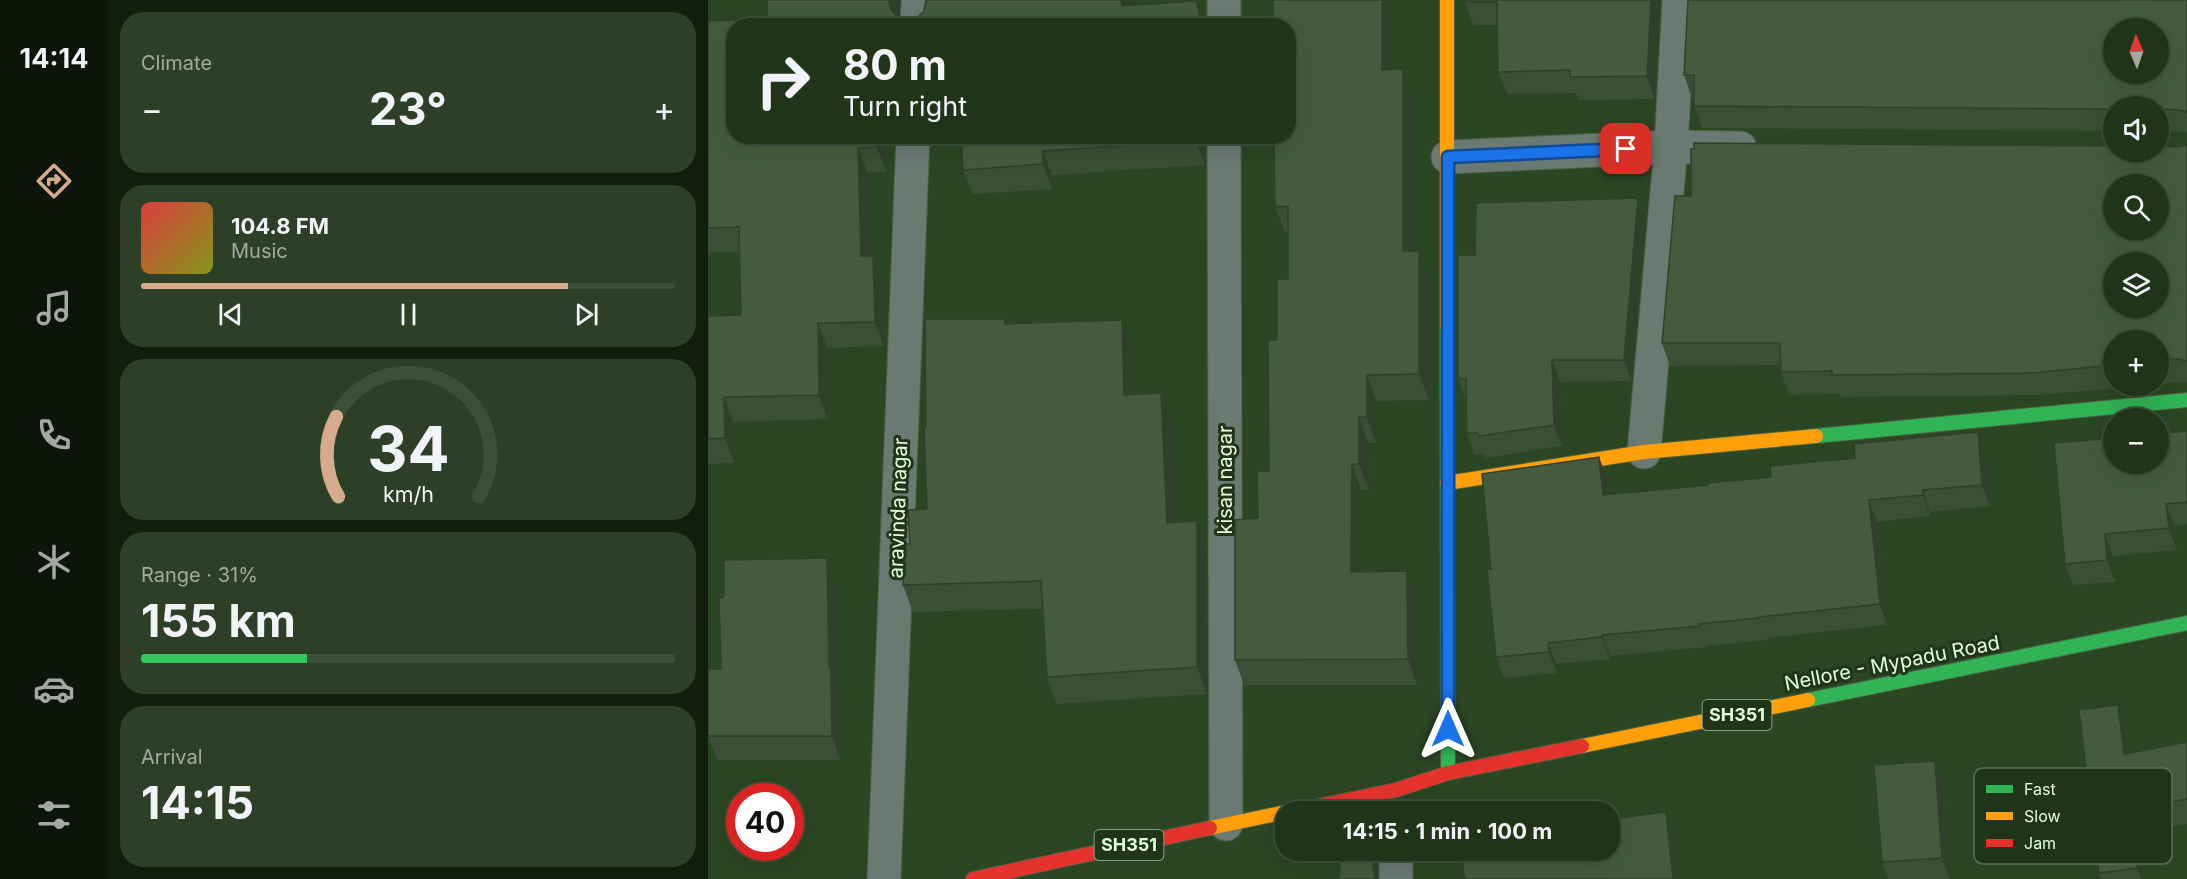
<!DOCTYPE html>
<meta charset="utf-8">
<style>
:root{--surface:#20341a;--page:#2d3f27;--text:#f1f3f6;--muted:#a2aaa2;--line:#3d4f39;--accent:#d6ab8b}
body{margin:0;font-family:Inter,sans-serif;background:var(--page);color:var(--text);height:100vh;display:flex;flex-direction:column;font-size:22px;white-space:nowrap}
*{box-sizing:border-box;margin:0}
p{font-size:20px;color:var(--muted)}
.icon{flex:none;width:33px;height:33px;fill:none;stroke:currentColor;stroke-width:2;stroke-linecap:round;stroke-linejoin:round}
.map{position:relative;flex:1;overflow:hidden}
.drawer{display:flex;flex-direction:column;gap:12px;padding:12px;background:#121d0e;width:600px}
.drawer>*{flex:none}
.top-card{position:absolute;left:18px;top:18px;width:570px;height:126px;border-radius:24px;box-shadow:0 6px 24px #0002,0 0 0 2px var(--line);background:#20341a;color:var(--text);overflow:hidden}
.needle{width:39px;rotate:358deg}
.tools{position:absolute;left:1395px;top:18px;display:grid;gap:12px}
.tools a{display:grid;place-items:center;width:66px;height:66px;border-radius:50%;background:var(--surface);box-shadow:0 6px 24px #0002,0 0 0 2px var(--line);font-size:30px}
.speed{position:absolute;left:18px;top:783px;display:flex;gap:12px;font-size:30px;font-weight:700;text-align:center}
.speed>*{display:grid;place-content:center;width:78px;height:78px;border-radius:50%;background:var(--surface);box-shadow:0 6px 24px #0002,0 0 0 2px var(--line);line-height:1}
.speed .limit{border:9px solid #d22;background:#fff;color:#111}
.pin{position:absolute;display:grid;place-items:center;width:51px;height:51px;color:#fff;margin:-26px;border-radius:12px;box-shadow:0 3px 9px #0006}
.me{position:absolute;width:66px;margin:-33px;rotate:0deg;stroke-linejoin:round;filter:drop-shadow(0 0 4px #0008)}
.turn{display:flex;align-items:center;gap:21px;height:126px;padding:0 18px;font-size:27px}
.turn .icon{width:78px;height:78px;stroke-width:2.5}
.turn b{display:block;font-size:42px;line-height:51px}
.big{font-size:45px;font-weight:700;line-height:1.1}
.drawer .card{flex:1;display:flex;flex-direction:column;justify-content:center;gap:9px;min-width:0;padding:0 21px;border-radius:24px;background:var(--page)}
.drawer .dial{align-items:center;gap:0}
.dial svg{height:156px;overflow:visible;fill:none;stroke:var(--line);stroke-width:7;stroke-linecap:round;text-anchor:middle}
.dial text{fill:var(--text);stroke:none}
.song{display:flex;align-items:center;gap:18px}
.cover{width:72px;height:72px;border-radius:9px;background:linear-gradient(135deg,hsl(0 70% 55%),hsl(70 70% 35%))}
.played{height:6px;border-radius:3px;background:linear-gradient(90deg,var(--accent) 80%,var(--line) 80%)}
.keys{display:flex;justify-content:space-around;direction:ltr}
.heat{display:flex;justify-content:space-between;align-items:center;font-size:33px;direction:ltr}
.charge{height:9px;border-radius:4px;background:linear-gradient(90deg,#34c759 31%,var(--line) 0)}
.trip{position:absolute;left:567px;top:801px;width:345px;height:60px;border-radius:24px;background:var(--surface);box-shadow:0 6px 24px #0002,0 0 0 2px var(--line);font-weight:700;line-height:60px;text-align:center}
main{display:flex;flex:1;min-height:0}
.dock{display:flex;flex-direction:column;width:108px;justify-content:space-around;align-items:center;background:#0d150a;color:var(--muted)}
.dock .icon{width:42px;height:42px}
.dock .on{color:var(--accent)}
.dock b{font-size:27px;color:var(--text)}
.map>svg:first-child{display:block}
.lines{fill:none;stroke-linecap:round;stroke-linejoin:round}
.street-casing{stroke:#4a6143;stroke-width:35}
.fast-casing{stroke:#4a6143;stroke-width:16}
.slow-casing{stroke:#4a6143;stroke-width:16}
.jam-casing{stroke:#4a6143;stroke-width:16}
.street{stroke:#6a7972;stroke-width:33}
.fast{stroke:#30b455;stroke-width:14}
.slow{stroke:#ff9f0a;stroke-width:14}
.jam{stroke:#e5322d;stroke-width:14}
.wall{fill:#3a4f34}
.shaded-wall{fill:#30402b}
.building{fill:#445c3d;stroke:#30402b;stroke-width:1.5;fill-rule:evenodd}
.route-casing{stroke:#114b97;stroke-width:15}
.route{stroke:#1a73e8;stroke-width:10}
.labels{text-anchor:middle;stroke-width:6;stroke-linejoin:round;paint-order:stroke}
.shield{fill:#1f3419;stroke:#a8c1a1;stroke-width:1.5}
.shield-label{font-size:18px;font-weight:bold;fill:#e2fedb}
.street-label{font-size:20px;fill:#e2fedb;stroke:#1f3419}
.key{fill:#1f3419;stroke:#5a7153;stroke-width:1.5}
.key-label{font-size:16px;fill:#e2fedb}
</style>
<main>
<nav class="dock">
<b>14:14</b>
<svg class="icon on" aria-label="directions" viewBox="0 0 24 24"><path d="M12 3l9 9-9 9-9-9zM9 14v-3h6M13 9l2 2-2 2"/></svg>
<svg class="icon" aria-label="music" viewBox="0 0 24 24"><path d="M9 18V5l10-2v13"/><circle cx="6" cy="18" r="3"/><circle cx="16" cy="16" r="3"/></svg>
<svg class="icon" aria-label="phone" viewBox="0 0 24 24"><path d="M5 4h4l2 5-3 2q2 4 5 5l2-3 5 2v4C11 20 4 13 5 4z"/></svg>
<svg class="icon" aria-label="climate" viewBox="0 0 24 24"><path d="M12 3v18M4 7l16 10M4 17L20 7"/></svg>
<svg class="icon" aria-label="car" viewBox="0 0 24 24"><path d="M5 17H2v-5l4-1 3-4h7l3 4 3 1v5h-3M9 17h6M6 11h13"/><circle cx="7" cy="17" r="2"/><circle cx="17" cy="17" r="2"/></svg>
<svg class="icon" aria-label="filters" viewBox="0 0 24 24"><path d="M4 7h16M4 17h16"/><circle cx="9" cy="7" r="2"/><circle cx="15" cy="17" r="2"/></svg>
</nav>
<section class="drawer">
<div class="card"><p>Climate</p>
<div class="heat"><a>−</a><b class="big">23°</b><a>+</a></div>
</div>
<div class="card">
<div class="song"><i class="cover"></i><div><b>104.8 FM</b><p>Music</p></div></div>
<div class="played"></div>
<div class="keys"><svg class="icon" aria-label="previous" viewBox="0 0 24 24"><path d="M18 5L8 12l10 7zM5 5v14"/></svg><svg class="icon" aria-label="pause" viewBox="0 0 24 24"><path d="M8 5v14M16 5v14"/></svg><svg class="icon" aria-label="next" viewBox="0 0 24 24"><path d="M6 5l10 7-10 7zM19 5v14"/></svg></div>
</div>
<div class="card dial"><svg viewBox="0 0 100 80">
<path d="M14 69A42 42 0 1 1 86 69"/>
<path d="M14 69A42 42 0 0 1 13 28" stroke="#d6ab8b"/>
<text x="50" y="56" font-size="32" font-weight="700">34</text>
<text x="50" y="72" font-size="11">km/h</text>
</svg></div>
<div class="card"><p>Range · 31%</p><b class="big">155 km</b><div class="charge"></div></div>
<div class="card"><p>Arrival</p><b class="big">14:15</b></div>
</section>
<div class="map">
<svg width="1479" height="879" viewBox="0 0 1479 879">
<rect width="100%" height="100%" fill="#2b4623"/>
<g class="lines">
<defs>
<path id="street" d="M516 0V26
M209 26 210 0
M516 136 518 824
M740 157 963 147 1032 148
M936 452 963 147 971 0
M176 879 205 136
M688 879V850"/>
<path id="fast" d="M739 326 740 773
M1108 436 1479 400
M1100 700 1479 623"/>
<path id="slow" d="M739 0V326
M739 483 936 452 1108 436
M874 746 1100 700
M502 828 578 812"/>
<path id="jam" d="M581 812 688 790 740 773 874 746
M265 879 502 828"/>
</defs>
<!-- street casing -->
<use href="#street" class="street-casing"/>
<!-- fast casing -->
<use href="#fast" class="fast-casing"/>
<!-- slow casing -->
<use href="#slow" class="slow-casing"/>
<!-- jam casing -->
<use href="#jam" class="jam-casing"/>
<!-- street -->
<use href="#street" class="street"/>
<!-- fast -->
<use href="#fast" class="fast"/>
<!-- slow -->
<use href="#slow" class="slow"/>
<!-- jam -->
<use href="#jam" class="jam"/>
</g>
<!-- wall -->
<path class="wall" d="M218 0H421V5L488 1 497 26H26L177 136 178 172H159L161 256H165L174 281 176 346 119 348 120 419 25 422 26 463 0 464V316L33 315 31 252H0V21L191 17 200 20 209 18 216 11Z
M565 0H681V12L684 20V70L704 95V251H711L721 277V400L668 401V443H660L661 490H653V572L699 571 709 597V685H536L527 660 550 518 561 471 569 340 580 279V232H577L567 207Z
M952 0 947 99 870 100 868 93 799 94 790 72V25H765L757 2Z
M1479 0V132L1450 131V106H1406V131L994 128 986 106V98H984L976 75Z
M253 136H496L497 165 344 175V189L264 194 255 170Z
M1479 145V382L1450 384V340H1406V386H1434L1331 395 1132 397 1131 394 1081 395 1073 372 1072 365 962 366 954 343 983 196 1398 146 1470 147Z
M938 220 923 381 852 382 854 446 778 458 777 454 766 455 759 433 758 400 750 379 767 255Z
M414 320 423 347 425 394 453 393 463 420 468 522 489 521 498 548 499 694 348 704 339 677 334 609 205 612 195 585 202 544 219 509 218 427 299 324Z
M1479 431V524L1466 526 1469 550 1405 556 1407 582 1365 585 1357 564Z
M1270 432 1278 454 1282 506 1222 512 1223 516 1169 522 1179 625 1059 638V640L999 646V647L902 656V659L848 664 849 673 796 678 788 657 899 479 900 494 1000 485 1063 477Z
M119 558 127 581 129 685 132 692V760H9L0 736 13 669 16 597Z
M1418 729 1421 753 1479 742V824L1431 832 1436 879H1393L1391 873Z
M1227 761 1235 785 1242 879H1180L1174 862Z"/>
<!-- shaded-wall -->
<path class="shaded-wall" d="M181 0H193L190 26 183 10Z
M413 0H421L422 26 414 6Z
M674 0H681V12L684 20V95L674 70Z
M943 0H952L947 99 939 76Z
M488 1 497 26H492Z
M695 69 704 95V277L695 251Z
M169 136H177L178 172 169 147Z
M488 136H496L497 165 488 141Z
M150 148 159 172 162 281 153 256Z
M335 151 344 175V189L335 164Z
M930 198 938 220 923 381 916 360Z
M711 251 721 277V400L711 374Z
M165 256 174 281 176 346 167 322Z
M414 320 423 347 426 422 416 395Z
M110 323 119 348 120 419 111 395Z
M844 360 852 382 854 446 846 425Z
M659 375 668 401V443L659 417Z
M453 393 463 420 469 550 459 523Z
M16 397 25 422 26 463 17 438Z
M651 417 660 443 661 490 651 464Z
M1270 432 1278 454 1282 506 1274 485Z
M891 457 899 479 903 516 895 495Z
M644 464 653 490V597L643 572Z
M1215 490 1222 512 1223 516 1215 495Z
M1161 500 1169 522 1179 625 1172 604Z
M1458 504 1466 526 1469 550 1461 528Z
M489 521 498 548 499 694 489 667Z
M1397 534 1405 556 1407 582 1399 560Z
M119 558 127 581 129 685 132 692V760L124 736Z
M699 571 709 597V685L700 659Z
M894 635 902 656V659L894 637Z
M840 643 848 664 849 673 841 652Z
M1410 705 1418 729 1424 778 1416 754Z
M1227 761 1235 785 1242 879 1234 858Z
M1422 809 1431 832 1436 879H1433L1429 868Z
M958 812 966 835 971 879H965Z
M665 850H666L669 860V879H667L665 866Z"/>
<!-- building -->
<path class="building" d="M59 0H181L183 10 190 17 200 20 209 18 216 11 218 0H413L414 6 488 1 491 11 492 26H26V136H169V147L150 148 153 256H165L167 322 110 323 111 395 16 397 17 438 0 439V316L33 315 31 227 0 228V21L59 19Z
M565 0H674V70L695 69V251H711V374L659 375V417H651V464H644L643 572 699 571 700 659 527 660V520L550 518 549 471H561L560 340H569V279H580V206L567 207 566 136H580V26H565Z
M757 0H943L939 76 862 77V70L790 72 789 2H757Z
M980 0H1479V112L1471 110 1450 109V106H1406V111L1398 109 986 106V75H976ZM1406 28H1450V74H1406Z
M253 136H488V141L335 151V164L255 170Z
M986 143 1398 146 1406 144V152H1450V146L1470 147 1479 145V361L1469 359 1450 360V340H1406V365L1323 373 1124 375V371L1073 372 1072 343H954L967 196H983V149H986ZM1406 184H1450V230H1406ZM1406 262H1450V308H1406Z
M930 198 916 360H844L846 425 771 436 770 433H759L758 379H750V255H767L768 203Z
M217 319H297V324L414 320 416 395 453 393 459 523 489 521V667L339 677 333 581 195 585 197 544H202L200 510 219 509 216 427H218Z
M1479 431V502L1458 504 1461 528 1397 534 1399 560 1357 564 1346 443 1406 438V464H1450V434Z
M1270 432 1274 485 1215 490V495L1161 500 1172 604 1051 617V618L991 624V626L894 635V637L840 643 841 652 788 657 779 569H783L774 474 891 457 895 495 1000 485V483L1063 477 1062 466 1147 458 1146 444Z
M119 558 121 668H123L124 736H0V669H13L11 598 16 597V560Z
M1410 705 1416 754 1479 742V799L1422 809 1429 868 1391 873 1371 710Z
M1227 761 1234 858 1174 862 1166 765Z
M958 812 965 879H757L752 850H902V819Z
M632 850H665V866L667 879H631Z"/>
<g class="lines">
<defs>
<path id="route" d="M740 729V157L918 149"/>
</defs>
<!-- route casing -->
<use href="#route" class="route-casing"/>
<!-- route -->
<use href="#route" class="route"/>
</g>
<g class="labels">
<!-- shield labels -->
<g class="shield">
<rect x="994.5" y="700" width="69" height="30" rx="4.5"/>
<rect x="386.5" y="830" width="69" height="30" rx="4.5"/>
</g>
<g class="shield-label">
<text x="1029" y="721">SH351</text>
<text x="421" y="851">SH351</text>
</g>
<!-- street labels -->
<g class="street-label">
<text transform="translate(517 480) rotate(-90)" y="7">kisan nagar</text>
<text transform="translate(190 508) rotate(-88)" y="7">aravinda nagar</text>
<text transform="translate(1184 663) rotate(-11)" y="7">Nellore - Mypadu Road</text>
</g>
</g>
<!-- legend -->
<rect x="1266" y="768" width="198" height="96" rx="9" class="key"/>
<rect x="1278" y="785" width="27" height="8" fill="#30b455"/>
<rect x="1278" y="812" width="27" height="8" fill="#ff9f0a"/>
<rect x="1278" y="839" width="27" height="8" fill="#e5322d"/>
<g class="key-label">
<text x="1316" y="795">Fast</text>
<text x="1316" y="822">Slow</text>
<text x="1316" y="849">Jam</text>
</g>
</svg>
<div class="tools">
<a><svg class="needle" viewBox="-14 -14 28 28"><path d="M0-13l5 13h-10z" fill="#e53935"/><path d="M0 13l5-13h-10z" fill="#a2aaa2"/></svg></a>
<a><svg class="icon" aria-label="sound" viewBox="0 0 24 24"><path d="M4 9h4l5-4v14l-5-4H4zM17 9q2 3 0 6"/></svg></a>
<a><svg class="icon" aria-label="search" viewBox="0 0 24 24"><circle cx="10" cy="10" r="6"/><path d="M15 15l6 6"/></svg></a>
<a><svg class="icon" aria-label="layers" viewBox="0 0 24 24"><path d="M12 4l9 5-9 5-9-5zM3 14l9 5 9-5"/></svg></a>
<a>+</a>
<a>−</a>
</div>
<div class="speed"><div class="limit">40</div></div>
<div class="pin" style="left:918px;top:149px;background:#d93025"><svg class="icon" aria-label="arrive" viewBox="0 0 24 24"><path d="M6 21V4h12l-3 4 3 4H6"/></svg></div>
<svg class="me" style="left:740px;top:729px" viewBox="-20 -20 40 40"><path d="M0-17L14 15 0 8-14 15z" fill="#1a73e8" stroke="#fff" stroke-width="4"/></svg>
<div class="trip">14:15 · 1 min · 100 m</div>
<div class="top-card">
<div class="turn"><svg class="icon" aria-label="right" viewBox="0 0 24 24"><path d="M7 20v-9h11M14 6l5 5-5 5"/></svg><div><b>80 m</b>Turn right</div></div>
</div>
</div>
</main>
